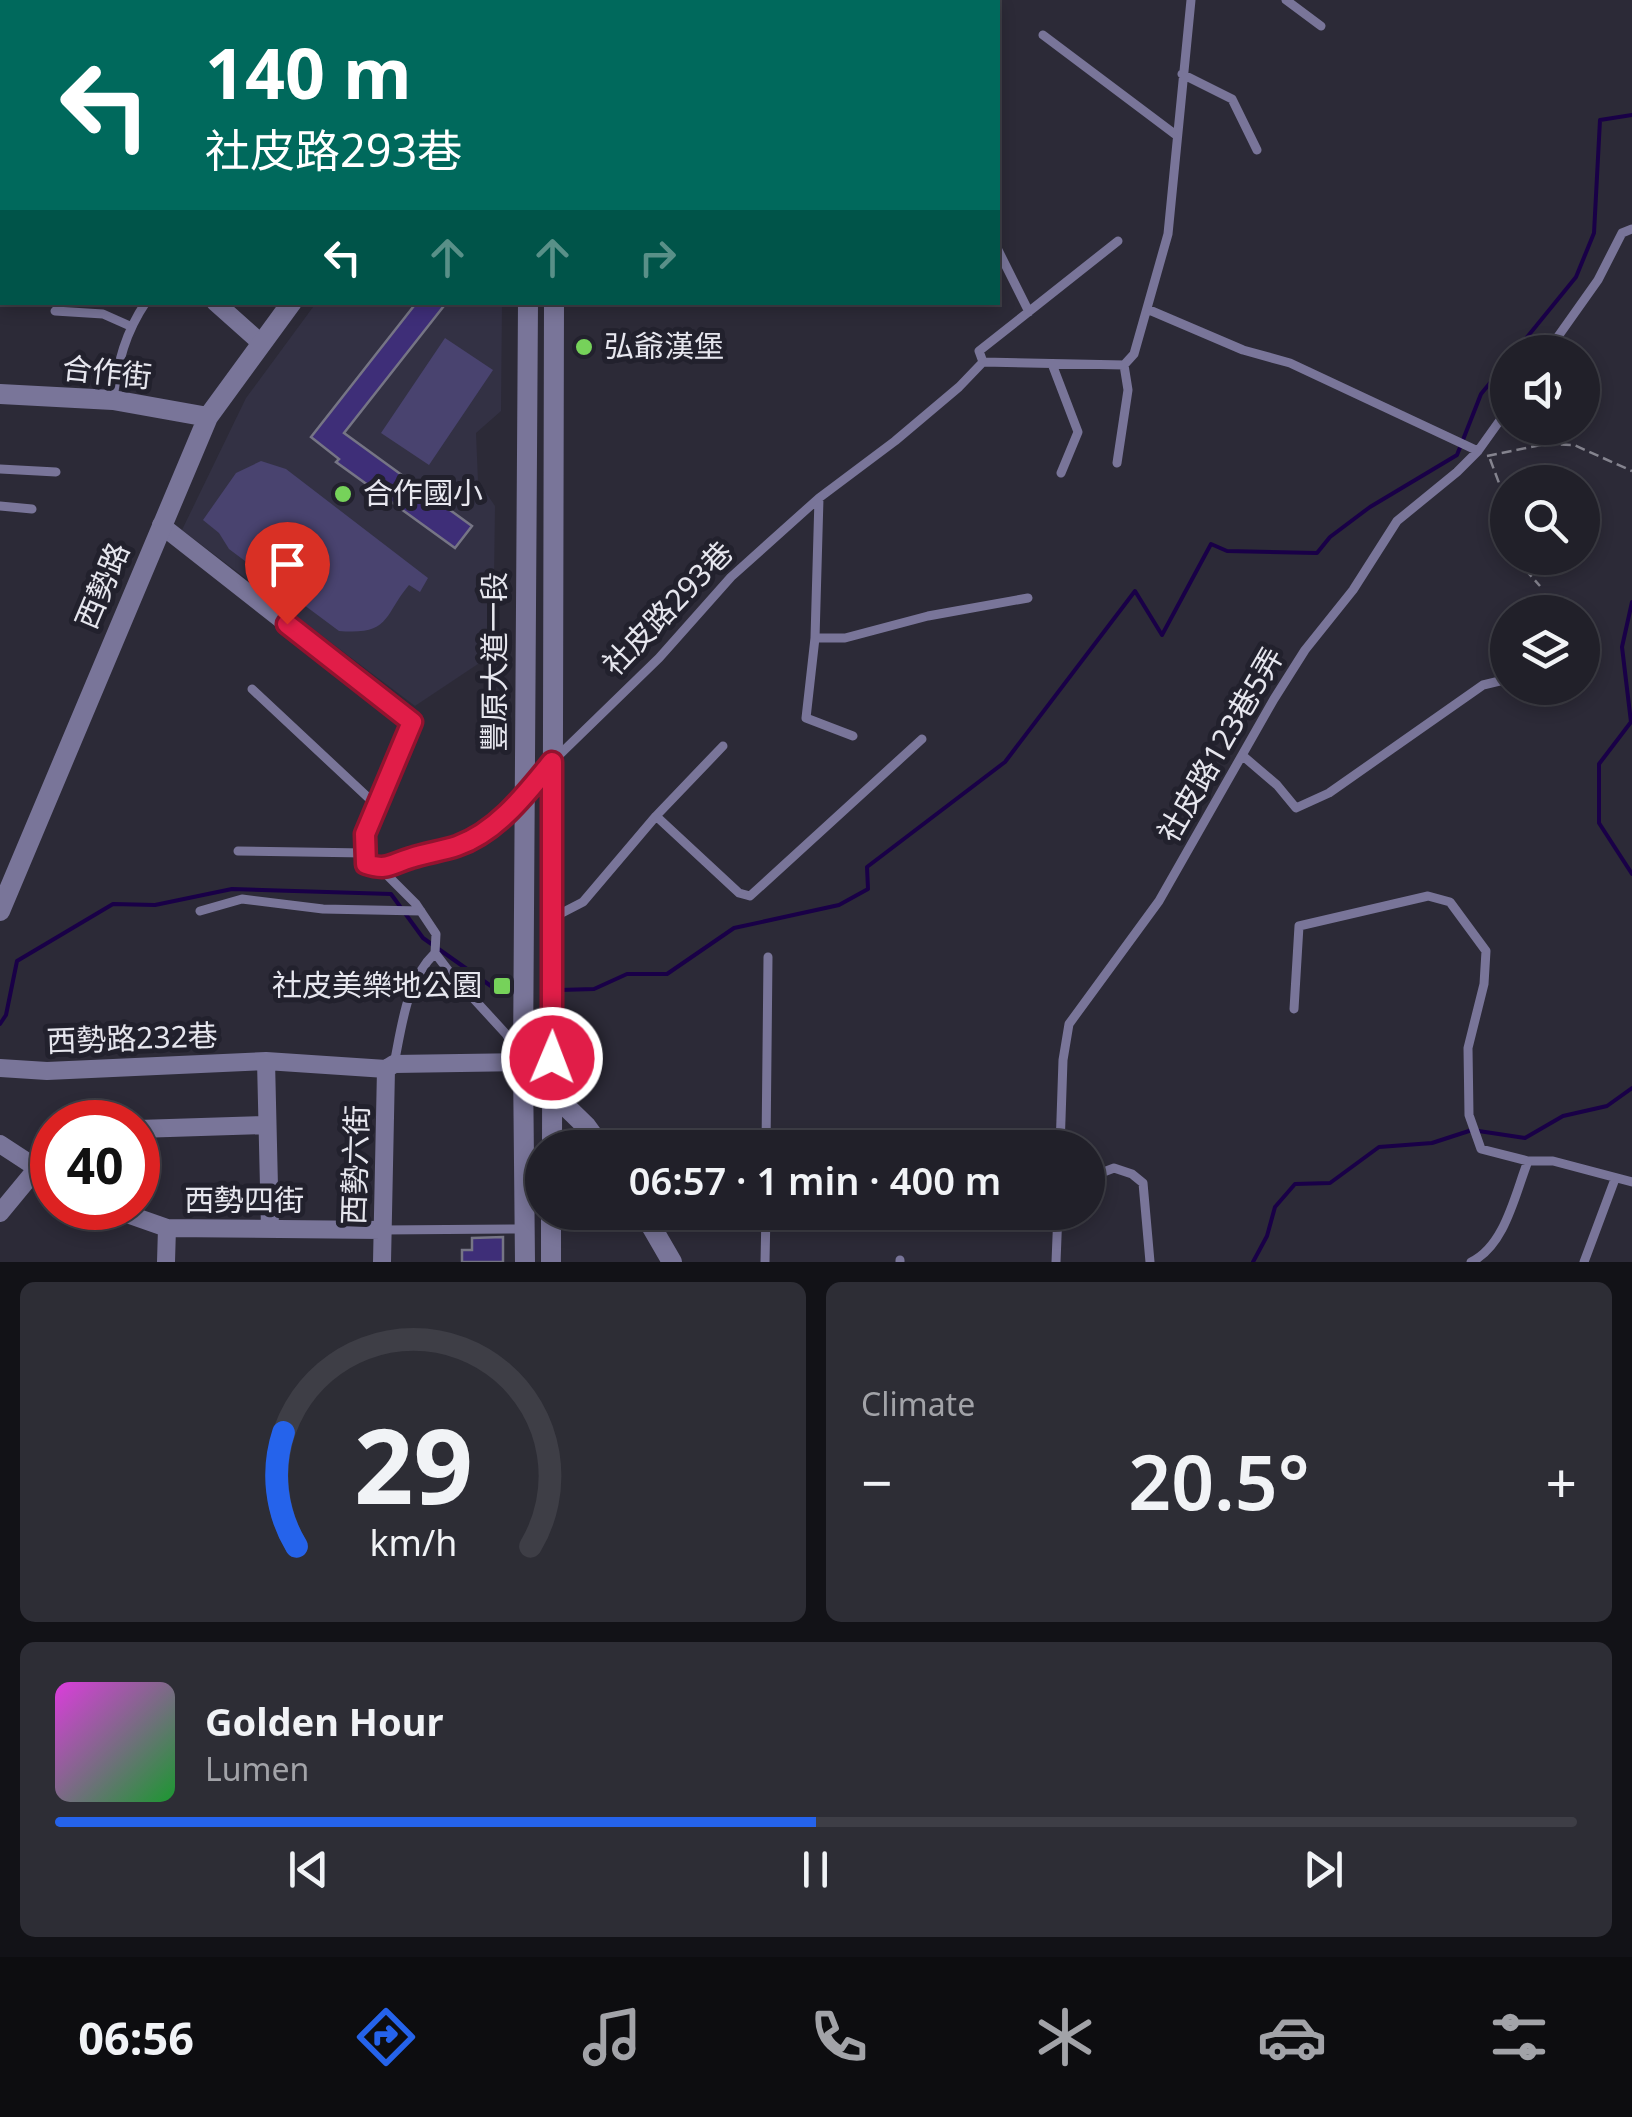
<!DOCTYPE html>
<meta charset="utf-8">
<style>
:root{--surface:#212029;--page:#2d2d35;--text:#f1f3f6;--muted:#a2a3a8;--line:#3e3e46;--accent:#2563eb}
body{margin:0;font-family:"Noto Sans","Noto Sans TC",sans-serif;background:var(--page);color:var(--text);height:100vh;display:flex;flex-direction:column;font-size:38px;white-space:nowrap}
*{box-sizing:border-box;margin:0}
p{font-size:32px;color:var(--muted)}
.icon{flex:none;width:55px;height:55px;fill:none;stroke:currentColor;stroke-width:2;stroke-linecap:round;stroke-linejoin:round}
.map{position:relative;height:1262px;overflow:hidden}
.sheet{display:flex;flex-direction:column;gap:20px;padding:20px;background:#121217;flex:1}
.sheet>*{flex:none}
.hud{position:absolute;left:0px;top:0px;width:1000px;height:305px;box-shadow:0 5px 15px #0003,0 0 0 2px var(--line);background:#00695c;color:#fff;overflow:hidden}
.tools{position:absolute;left:1490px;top:335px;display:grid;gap:20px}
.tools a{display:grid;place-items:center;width:110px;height:110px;border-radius:50%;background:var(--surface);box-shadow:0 5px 15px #0003,0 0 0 2px var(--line);font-size:50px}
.speed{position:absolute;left:30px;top:1100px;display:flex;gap:20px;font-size:50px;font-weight:700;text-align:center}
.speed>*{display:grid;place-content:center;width:130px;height:130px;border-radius:50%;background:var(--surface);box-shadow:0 5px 15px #0003,0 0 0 2px var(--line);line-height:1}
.speed .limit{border:15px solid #d22;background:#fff;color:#111}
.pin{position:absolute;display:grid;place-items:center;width:85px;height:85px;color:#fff;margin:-102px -42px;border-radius:50% 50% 50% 0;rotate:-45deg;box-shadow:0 0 10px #0007}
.pin .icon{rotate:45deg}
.me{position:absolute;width:110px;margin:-55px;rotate:1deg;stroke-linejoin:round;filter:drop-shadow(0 0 8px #0008)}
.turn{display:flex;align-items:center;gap:35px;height:210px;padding:0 40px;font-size:45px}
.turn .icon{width:130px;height:130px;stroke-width:2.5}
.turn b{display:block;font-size:70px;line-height:85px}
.lanes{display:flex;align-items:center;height:95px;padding:0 40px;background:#0003;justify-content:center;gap:50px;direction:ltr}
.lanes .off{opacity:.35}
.big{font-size:75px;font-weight:600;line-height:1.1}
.sheet .card{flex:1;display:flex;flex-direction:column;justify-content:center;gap:15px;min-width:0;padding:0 35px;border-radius:15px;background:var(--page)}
.sheet .dial{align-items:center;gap:0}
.dial svg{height:260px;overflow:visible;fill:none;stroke:var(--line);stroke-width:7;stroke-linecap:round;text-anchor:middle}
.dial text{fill:var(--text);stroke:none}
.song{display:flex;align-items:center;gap:30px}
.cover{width:120px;height:120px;border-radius:15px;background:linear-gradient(135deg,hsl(300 70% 55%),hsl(130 70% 35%))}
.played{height:10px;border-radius:5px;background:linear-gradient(90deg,var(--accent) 50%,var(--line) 50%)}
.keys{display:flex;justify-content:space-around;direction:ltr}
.heat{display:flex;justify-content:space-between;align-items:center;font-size:55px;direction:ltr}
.sheet .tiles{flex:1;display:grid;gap:20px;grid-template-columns:1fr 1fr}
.card:last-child{grid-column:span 2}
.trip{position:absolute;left:525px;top:1130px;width:580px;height:100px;border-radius:50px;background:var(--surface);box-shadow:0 5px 15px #0003,0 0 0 2px var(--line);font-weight:600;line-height:100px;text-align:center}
.tabs{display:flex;height:160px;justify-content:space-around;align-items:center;background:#0d0d10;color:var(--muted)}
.tabs .icon{width:70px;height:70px}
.tabs .on{color:var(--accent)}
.tabs b{font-size:45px;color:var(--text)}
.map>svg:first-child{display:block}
.built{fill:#333144}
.green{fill:#49436f}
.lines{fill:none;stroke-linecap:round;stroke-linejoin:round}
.stream{stroke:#190047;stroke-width:4}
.building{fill:#3e2e78;stroke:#767585;stroke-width:2.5}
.path{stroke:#85848f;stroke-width:2.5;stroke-dasharray:10 5;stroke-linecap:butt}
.service{stroke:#797599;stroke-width:9}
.minor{stroke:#797599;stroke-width:18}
.tertiary{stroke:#797599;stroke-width:20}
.route-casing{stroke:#92132f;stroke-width:25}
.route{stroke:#e11d48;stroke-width:18}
.poi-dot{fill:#76d25a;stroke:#22212d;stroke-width:4}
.labels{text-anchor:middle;stroke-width:10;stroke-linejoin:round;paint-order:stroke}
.poi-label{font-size:30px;fill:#e6e6ee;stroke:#22212d;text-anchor:start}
.street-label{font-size:30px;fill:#e6e6ee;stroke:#22212d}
</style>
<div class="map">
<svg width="1632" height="1262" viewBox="0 0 1632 1262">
<rect width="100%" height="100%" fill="#2c2a37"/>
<!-- built -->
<path class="built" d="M316 303H502L501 411 476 433 478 481 495 506 493 654 415 706 182 530 246 398Z"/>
<!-- green -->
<path class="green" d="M445 338 493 370 429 465 381 433Z
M261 461 286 469 428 578 420 592 409 585C383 616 391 635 339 631L229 549 219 533 203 520 236 473Z"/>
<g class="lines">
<!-- stream -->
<path class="stream" d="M1515 352 1576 277 1594 233 1600 120 1632 115
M1632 602 1622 647 1631 722 1599 764V823L1632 874
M560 990 594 989 627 974H667L734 928 839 905 868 889 867 867 1005 762 1135 591 1162 635 1211 544 1227 551 1317 553 1330 537 1370 507 1457 455 1481 394 1508 361
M0 1024 6 1015 17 961 113 904 155 905 232 889 391 894 423 938 498 991H515
M1253 1262 1267 1236 1275 1207 1295 1184 1330 1183 1379 1147 1432 1143 1472 1130 1525 1138 1563 1116 1607 1106 1632 1088"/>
</g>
<!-- building -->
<path class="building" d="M417 302H447L344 433 472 526 455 548 336 462 339 459 311 437Z
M503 1237V1262H462V1250H472V1238Z"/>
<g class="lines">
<!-- path -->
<path class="path" d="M1487 456 1546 444 1574 445 1632 471
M1490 459 1502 491 1498 538 1508 549
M1515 558 1540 586"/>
<!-- service -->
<path class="service" d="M1286 0 1321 26
M653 2 654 0
M1043 35 1176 135
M1182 74 1232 99 1257 150
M998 250 1029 312
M0 273 2 278
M1147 309 1243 350 1290 363 1478 451
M55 311 103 314 130 326
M1547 352 1598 280 1622 233 1632 229
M983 362 979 351 1118 241
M1052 364 1078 432 1061 473
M113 398C118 362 125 333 146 302
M1117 463 1128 390 1124 365
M0 469 56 472
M0 506 32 509
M815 638 819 498
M252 689 375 804
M408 733 365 834 366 864 381 869 416 904 436 934 435 953 451 974 506 1034 519 1055
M853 736 806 718 815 638H845L928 616 1028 598
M1243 756 1277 785 1296 808 1329 793 1483 685 1508 679
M656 816 739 893 750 896 922 739
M238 851 365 853
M381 869 460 845 492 826 524 796 552 762 659 658 731 577 819 498 895 441 959 387 983 362 1124 365 1134 354 1168 234 1191 0
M200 911 242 899 323 909 421 911
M554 917 583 902 656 816 723 746
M1294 1009 1299 926 1428 896 1450 902 1486 951 1484 984 1468 1048 1469 1115 1481 1149 1528 1161H1553L1632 1182
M394 1064C402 1026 406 981 435 953
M766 1148 768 957
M1060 1148 1063 1060 1069 1024 1159 901 1274 699 1305 650 1353 590 1397 521 1457 472 1478 451 1508 409
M1088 1178 1114 1168 1132 1174 1143 1183 1150 1262
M383 1230 523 1229
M900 1260V1262
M765 1262 766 1212
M1056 1262 1058 1212
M1471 1262C1505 1246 1515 1194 1528 1161
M1584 1262 1615 1179"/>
<!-- minor -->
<path class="minor" d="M107 2 109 0
M284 2 286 0
M0 123 2 125
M215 302 261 343
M161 525 412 722 408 732
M266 1061 270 1229
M0 1068 47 1071 266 1061 386 1069 394 1064 523 1062
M138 1129 266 1125
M0 1144 52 1178
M110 1208 167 1228 382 1230
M0 1213 52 1150
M166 1262 167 1228
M382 1262 386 1069"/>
<!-- tertiary -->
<path class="tertiary" d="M470 0V2
M487 0 488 2
M524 2 527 0
M566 2 567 0
M0 394 113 400 208 417
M0 911 208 417 292 302
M548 1089 586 1126 602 1148
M552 1148 554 302
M643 1212 672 1262
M525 1262 523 1062 528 302
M551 1262V1212"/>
</g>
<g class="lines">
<defs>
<path id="route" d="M287 624 412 722 365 834 366 864C387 871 391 864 411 858 426 853 442 851 457 846 497 832 526 794 552 762V1058"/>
</defs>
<!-- route casing -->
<use href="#route" class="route-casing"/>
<!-- route -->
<use href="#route" class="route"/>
</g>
<!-- markers -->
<g class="poi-dot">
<circle cx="584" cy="347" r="10"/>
<circle cx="343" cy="494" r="10"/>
<rect x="492" y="976" width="20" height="20" rx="5"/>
</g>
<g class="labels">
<!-- poi labels -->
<g class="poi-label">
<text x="604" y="357">弘爺漢堡</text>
<text x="363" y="504">合作國小</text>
<text x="482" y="996" text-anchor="end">社皮美樂地公園</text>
</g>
<!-- street labels -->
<g class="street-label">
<text transform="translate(107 373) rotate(6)" y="10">合作街</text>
<text transform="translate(103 586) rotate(-67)" y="10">西勢路</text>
<text transform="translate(668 609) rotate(-46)" y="10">社皮路293巷</text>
<text transform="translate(495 662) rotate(-90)" y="10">豐原大道一段</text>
<text transform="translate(1221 745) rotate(-60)" y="10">社皮路123巷5弄</text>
<text transform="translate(132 1039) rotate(-2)" y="10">西勢路232巷</text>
<text transform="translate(356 1165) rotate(-88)" y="10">西勢六街</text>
<text x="244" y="1211">西勢四街</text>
</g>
</g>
</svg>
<div class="tools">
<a><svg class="icon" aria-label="sound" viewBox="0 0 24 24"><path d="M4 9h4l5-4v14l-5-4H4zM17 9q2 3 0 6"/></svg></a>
<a><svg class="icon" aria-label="search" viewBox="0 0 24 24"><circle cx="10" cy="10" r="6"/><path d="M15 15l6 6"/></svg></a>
<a><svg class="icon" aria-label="layers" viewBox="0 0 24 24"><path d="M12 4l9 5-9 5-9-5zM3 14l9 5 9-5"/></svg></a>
</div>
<div class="speed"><div class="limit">40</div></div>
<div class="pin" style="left:287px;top:624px;background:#d93025"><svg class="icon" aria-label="arrive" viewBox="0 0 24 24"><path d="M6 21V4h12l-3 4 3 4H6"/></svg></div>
<svg class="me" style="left:552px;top:1058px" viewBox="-20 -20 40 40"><circle r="17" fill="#e11d48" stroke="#fff" stroke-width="3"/><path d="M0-11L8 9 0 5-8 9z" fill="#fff"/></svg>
<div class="trip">06:57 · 1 min · 400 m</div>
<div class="hud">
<div class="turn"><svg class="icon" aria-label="left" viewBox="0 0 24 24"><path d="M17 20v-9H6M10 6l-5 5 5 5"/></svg><div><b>140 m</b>社皮路293巷</div></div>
<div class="lanes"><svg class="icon" aria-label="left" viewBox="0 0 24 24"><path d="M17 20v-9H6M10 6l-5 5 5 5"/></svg><svg class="icon off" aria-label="ahead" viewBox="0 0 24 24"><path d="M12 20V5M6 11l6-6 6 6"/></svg><svg class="icon off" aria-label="ahead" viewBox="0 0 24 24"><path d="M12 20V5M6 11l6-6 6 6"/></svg><svg class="icon off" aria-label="right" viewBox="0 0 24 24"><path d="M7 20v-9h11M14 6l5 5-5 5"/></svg></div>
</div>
</div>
<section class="sheet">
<div class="tiles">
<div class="card dial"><svg viewBox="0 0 100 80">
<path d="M14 69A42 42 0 1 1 86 69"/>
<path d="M14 69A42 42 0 0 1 10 34" stroke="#2563eb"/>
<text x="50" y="56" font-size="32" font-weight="700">29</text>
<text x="50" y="72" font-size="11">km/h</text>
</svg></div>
<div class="card"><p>Climate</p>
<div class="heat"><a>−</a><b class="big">20.5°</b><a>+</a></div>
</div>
<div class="card">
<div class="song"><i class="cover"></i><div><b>Golden Hour</b><p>Lumen</p></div></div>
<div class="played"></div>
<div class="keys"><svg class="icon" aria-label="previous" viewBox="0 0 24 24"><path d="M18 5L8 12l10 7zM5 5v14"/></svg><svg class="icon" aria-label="pause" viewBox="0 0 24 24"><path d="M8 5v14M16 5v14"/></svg><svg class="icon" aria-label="next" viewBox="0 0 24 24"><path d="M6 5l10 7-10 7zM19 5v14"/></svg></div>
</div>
</div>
</section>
<nav class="tabs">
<b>06:56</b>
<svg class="icon on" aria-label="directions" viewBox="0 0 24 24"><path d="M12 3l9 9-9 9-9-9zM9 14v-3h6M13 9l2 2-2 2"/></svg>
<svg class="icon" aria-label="music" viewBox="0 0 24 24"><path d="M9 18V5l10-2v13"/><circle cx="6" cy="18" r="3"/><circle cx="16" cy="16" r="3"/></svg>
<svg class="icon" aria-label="phone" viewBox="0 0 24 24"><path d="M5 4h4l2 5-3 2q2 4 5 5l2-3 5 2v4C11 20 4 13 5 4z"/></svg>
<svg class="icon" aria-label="climate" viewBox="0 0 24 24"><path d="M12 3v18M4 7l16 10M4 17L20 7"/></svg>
<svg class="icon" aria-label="car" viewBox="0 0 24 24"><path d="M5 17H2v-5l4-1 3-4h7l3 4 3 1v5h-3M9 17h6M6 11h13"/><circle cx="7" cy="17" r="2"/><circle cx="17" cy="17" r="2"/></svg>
<svg class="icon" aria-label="filters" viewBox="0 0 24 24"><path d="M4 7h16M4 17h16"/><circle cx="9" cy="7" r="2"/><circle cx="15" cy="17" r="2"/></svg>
</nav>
